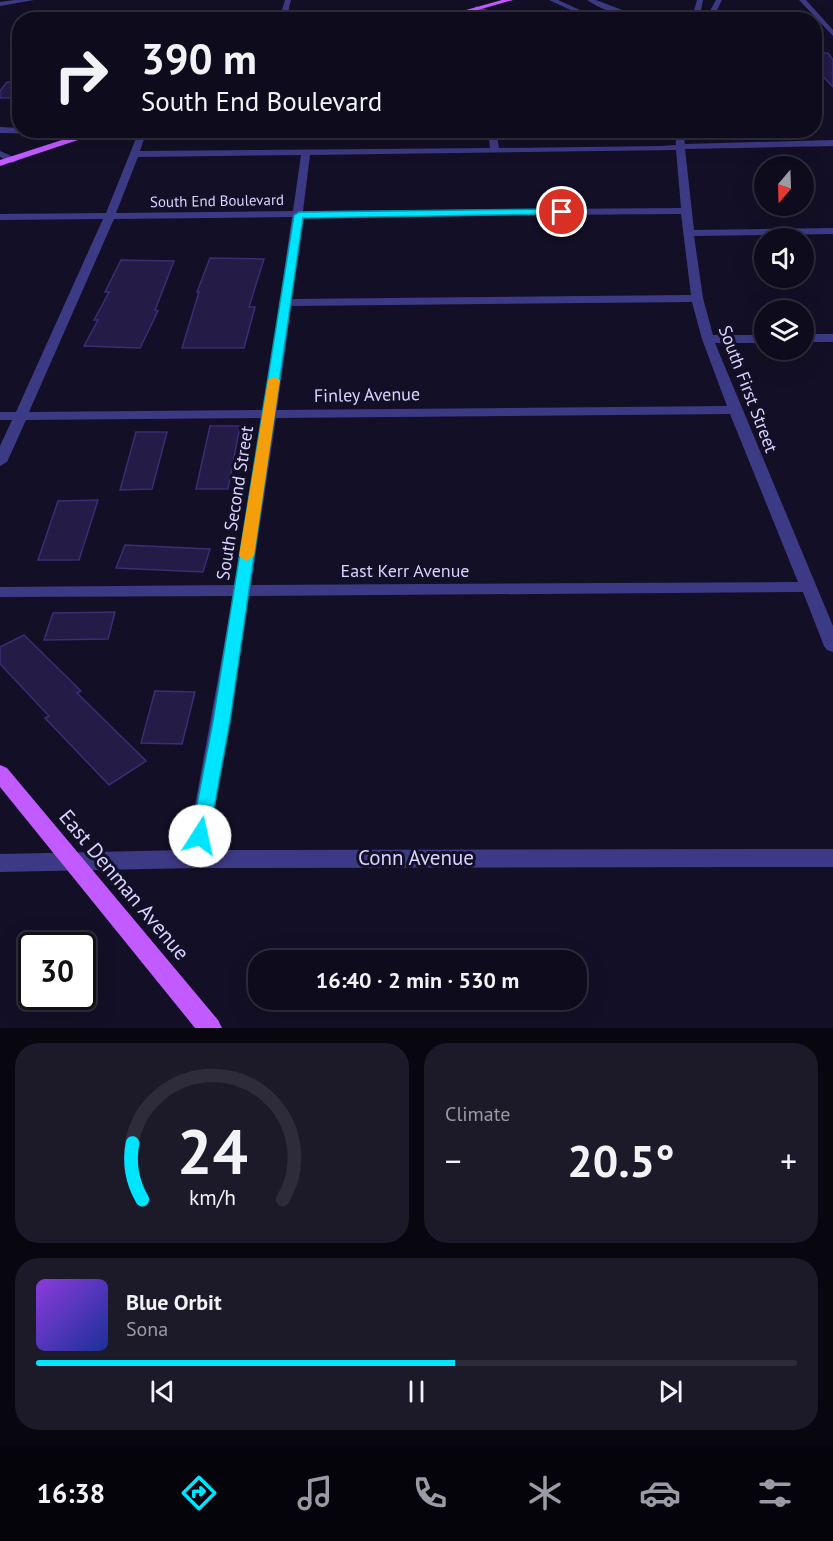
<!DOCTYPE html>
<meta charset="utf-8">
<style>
:root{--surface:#0e0b1c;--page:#1c1929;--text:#f1f3f6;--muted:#9b9ba3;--line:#2e2b3b;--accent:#00e5ff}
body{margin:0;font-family:"PT Sans",sans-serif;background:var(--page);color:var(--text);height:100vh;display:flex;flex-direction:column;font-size:22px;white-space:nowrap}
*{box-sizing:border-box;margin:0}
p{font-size:20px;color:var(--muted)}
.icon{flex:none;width:33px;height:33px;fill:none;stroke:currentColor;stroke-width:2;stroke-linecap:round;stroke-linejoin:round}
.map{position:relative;height:1028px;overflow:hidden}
.sheet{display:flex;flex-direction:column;gap:15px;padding:15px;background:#08060f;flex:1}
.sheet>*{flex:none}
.hud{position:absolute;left:12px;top:12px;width:810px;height:126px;border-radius:24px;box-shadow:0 6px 24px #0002,0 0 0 2px var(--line);background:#0e0b1c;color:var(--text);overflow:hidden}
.needle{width:39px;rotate:199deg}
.tools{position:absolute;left:754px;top:156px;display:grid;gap:12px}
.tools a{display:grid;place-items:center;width:60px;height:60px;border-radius:50%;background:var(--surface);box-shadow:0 6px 24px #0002,0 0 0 2px var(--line);font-size:30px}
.speed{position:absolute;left:18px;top:932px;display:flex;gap:12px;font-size:30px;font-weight:700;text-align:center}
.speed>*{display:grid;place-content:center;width:78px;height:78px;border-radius:50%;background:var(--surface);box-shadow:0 6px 24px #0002,0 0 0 2px var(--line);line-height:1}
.speed .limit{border:3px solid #111;border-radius:9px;background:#fff;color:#111}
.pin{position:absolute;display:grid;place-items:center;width:51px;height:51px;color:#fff;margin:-26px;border:3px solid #fff;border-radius:50%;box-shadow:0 2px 6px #0007}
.me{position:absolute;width:66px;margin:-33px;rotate:10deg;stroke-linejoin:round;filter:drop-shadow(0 0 4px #0008)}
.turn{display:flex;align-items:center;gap:21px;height:126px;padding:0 30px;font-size:27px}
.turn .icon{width:78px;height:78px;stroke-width:2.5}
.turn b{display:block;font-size:42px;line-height:51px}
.big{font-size:45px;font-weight:600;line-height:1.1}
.sheet .widget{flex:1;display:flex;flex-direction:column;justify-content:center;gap:9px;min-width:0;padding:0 21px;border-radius:24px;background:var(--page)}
.sheet .dial{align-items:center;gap:0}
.dial svg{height:156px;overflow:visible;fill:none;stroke:var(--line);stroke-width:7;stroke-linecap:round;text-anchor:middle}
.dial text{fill:var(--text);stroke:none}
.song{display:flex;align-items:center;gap:18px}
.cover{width:72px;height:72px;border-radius:9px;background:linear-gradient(135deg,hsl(270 70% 55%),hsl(230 70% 35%))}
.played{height:6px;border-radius:3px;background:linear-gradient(90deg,var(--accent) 55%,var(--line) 55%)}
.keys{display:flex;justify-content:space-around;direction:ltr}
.heat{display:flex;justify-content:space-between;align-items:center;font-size:33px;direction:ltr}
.sheet .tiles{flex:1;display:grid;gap:15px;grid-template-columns:1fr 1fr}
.widget:last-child{grid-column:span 2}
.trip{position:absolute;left:248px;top:950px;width:339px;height:60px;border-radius:24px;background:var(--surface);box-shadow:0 6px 24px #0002,0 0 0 2px var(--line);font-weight:600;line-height:60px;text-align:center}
.tabs{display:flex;height:96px;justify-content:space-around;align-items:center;background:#06040b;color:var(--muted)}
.tabs .icon{width:42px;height:42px}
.tabs .current{color:var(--accent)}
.tabs b{font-size:27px;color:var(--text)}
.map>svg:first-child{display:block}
.building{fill:#241b47;stroke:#3b2d73;stroke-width:1.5}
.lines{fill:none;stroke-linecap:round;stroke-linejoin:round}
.minor{fill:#3d3a85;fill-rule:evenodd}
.major{fill:#c25bff;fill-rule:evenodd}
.route{fill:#00e5ff;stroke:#0095a6;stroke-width:1.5}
.slow{fill:#f59e0b}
.labels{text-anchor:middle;stroke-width:6;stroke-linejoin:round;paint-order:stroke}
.far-street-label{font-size:15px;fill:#d9d4ff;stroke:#130f26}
.street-label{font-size:18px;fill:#d9d4ff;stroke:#130f26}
.near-street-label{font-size:21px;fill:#d9d4ff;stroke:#130f26}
</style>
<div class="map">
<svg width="833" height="1028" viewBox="0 0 833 1028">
<rect width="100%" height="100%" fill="#130f26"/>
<!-- building -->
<path class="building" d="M814 53H828L833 60V87L814 67Z
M7 82H20V98H0V91Z
M210 258 264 259 249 307H255L244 348H182L199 292H197Z
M121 260 174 261 155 310 158 311 140 348 84 346 98 320H94L109 292H105Z
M210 426H240L228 489H196Z
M136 432H167L152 489 120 490Z
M98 500 79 560H38L58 501Z
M125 545 210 549 203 572 116 568Z
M115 612 108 639 44 640 53 613Z
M24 635 81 691 77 693 146 761 109 785 45 718 49 716 0 664V647Z
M155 691 195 692 182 744 141 743Z"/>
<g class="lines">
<!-- minor -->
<path class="minor" d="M15 0H34L0 6V2Z
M285 0H291L286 20H279Z
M549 0H558L593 16 618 20 590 19Z
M587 0H596L630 13 692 17 697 0H703L699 20C661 20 619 22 587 0Z
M716 0H722L712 20H705Z
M799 0H806L833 30V36Z
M476 6 515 19 516 20H504L474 9Z
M0 127 20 128V130L105 132 101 135 0 133Z
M136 130H144L145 136 140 151 490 148 488 130H496L499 148 662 146 676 145 675 130H683L685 144 833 140V146L685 149 694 230 833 228V234L694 236 703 298 713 335H765V343H715L833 626V652L827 650 824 646 803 592 249 596 208 850 833 849V867L196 868 0 872V854L187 850 233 596 0 597V587L235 585 263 418 26 420 7 462 0 466V446L12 420H0V412H16L103 219 0 220V214L106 213 137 136ZM676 150 681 208 303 211 310 155ZM301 155 293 211 116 213 138 157ZM681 214 691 295 291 299 302 217ZM292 217 264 410 29 412 114 219ZM692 302 702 339 727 406 277 410 291 306ZM730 414 798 582 251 585 276 418Z
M0 151 16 158 18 160 13 163 0 157Z
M804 334H833V342H804Z"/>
<!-- major -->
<path class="major" d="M502 0H513L443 20H430Z
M93 130H108L0 166V160Z
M0 765 7 768 218 1020 222 1028H195L0 787Z"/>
</g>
<!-- route -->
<path class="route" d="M562 209 565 210V214L303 218 230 721 209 836 207 842 200 844 194 842 191 836 213 721 294 215 299 212Z"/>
<!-- slow -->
<path class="slow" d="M274 377 280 380 254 556 246 561 239 556 268 380Z"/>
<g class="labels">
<!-- far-street labels -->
<g class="far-street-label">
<text transform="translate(217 201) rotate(-1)" y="5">South End Boulevard</text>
</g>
<!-- street labels -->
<g class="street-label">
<text transform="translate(748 389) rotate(69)" y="6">South First Street</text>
<text transform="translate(367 395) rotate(-1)" y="6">Finley Avenue</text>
<text transform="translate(235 503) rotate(-81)" y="6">South Second Street</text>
<text x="405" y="577">East Kerr Avenue</text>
</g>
<!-- near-street labels -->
<g class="near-street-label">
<text x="416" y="865">Conn Avenue</text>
<text transform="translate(124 885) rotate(50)" y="7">East Denman Avenue</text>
</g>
</g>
</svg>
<div class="tools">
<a><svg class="needle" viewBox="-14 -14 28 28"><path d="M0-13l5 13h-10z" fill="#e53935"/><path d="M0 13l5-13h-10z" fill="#9b9ba3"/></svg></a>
<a><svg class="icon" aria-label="sound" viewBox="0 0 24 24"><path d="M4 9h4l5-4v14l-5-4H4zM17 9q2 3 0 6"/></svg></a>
<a><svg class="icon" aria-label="layers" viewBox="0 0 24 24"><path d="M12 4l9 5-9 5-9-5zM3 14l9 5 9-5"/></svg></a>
</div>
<div class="speed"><div class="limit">30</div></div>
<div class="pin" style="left:562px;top:212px;background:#d93025"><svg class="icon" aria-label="arrive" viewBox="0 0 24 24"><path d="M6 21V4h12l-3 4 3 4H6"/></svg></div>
<svg class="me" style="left:200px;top:836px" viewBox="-20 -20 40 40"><circle r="19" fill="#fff"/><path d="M0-13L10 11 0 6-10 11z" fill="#00e5ff"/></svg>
<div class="trip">16:40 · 2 min · 530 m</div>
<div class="hud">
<div class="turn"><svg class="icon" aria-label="right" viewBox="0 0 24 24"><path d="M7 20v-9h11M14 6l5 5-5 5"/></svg><div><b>390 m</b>South End Boulevard</div></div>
</div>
</div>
<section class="sheet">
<div class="tiles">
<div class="widget dial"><svg viewBox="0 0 100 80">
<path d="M14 69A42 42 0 1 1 86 69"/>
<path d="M14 69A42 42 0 0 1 9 40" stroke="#00e5ff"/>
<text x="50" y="56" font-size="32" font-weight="700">24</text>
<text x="50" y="72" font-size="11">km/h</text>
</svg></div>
<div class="widget"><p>Climate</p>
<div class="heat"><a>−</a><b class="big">20.5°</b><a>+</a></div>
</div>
<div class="widget">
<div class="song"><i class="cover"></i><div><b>Blue Orbit</b><p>Sona</p></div></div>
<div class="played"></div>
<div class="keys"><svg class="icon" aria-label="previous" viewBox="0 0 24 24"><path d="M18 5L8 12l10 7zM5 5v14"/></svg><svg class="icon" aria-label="pause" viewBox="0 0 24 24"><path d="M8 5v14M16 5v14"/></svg><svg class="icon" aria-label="next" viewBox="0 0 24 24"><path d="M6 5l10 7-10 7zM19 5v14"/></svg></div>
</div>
</div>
</section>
<nav class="tabs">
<b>16:38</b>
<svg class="icon current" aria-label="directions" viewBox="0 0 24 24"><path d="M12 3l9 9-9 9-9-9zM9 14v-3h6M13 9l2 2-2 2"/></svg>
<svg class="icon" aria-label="music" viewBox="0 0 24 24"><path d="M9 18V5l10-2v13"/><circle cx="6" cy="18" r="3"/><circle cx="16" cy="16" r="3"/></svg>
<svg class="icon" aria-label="phone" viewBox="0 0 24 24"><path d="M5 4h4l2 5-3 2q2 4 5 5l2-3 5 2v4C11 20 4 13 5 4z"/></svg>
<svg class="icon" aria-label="climate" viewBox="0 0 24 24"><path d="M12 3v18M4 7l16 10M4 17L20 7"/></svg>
<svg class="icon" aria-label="car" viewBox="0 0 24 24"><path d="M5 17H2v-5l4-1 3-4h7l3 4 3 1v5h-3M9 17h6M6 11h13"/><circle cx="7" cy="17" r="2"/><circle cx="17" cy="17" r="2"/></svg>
<svg class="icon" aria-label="filters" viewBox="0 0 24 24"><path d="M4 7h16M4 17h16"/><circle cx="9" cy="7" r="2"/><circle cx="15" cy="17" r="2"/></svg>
</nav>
